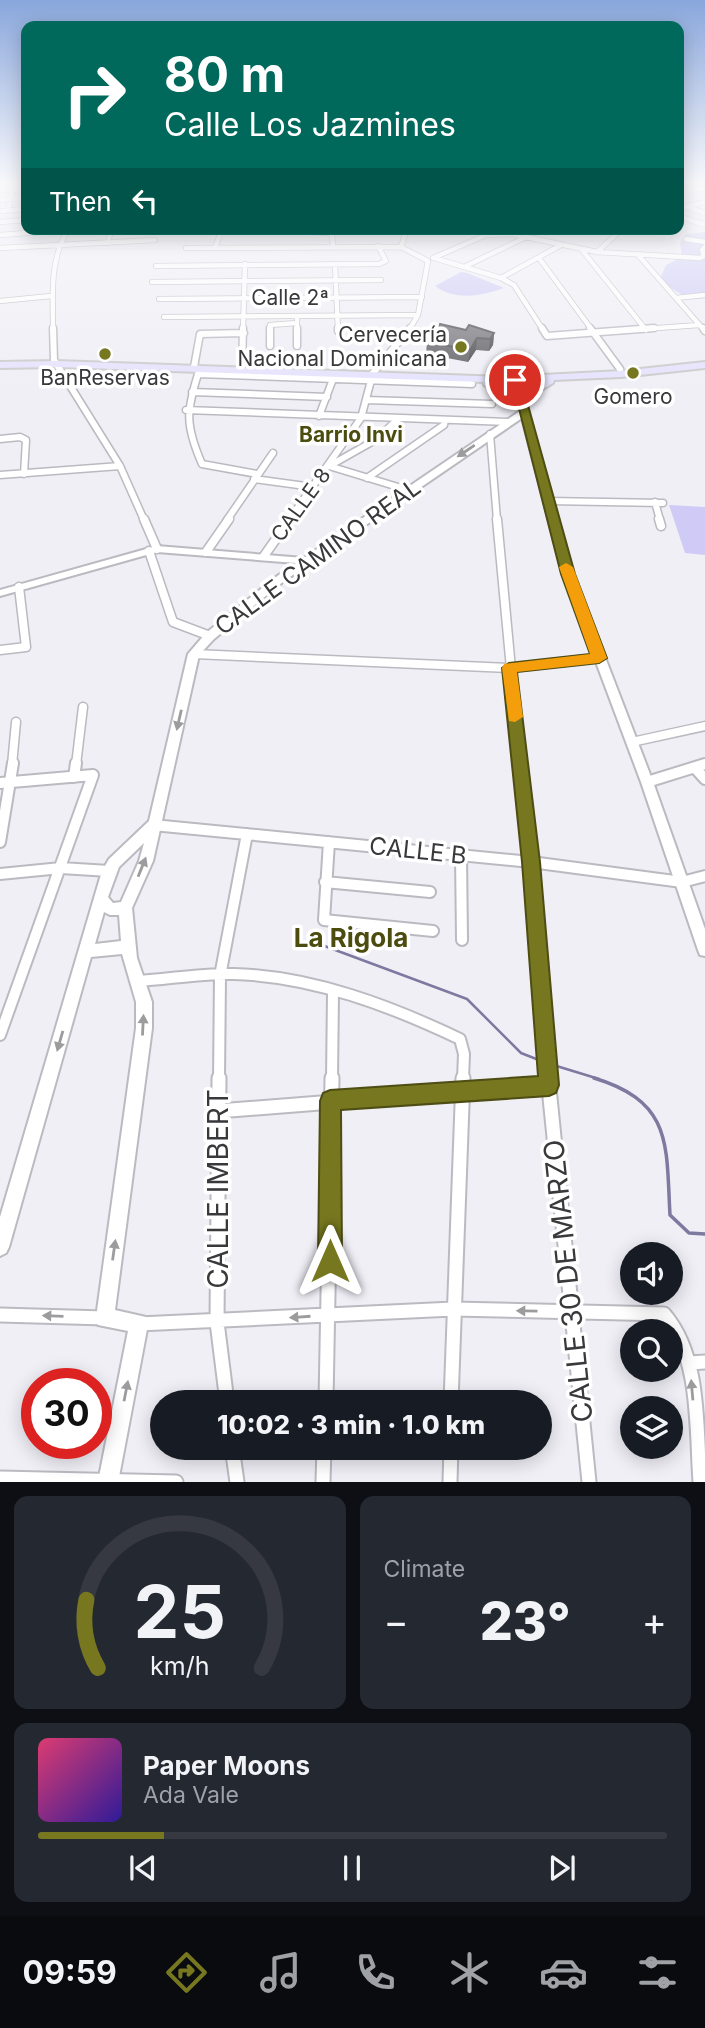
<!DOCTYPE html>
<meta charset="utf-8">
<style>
:root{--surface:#171b24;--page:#242831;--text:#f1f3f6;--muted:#9ea1a6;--line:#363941;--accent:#76771e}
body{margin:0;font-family:Inter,sans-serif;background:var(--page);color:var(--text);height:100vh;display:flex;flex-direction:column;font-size:26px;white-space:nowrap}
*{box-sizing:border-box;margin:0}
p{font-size:23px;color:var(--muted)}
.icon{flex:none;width:38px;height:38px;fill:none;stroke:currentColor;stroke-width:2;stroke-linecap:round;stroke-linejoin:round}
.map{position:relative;height:1482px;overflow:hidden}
.panel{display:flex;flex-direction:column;gap:14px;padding:14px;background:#0d0f14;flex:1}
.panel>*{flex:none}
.banner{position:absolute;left:21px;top:21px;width:663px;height:214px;border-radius:14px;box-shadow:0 4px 18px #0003;background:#00695c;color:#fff;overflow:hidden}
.fabs{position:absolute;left:620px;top:1242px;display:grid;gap:14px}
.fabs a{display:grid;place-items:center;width:63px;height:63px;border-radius:50%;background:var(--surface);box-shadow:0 4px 18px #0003;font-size:35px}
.speed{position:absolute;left:21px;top:1368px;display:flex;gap:14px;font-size:35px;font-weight:700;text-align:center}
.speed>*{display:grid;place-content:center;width:91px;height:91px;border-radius:50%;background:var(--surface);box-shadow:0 4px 18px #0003;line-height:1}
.speed .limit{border:10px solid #d22;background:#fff;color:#111}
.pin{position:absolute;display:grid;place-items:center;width:60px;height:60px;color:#fff;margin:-30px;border:4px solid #fff;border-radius:50%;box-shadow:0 2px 7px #0007}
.me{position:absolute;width:77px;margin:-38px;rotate:0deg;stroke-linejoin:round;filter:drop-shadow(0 0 5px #0008)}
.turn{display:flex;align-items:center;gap:24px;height:147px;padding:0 28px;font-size:32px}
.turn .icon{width:91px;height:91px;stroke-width:2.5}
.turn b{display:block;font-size:49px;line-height:60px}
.then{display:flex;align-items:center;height:66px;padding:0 28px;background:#0003;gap:14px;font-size:26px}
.big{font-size:52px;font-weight:800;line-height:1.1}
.panel .tile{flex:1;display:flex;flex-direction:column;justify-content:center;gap:10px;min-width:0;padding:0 24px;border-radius:14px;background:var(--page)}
.panel .dial{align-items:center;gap:0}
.dial svg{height:182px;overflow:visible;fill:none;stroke:var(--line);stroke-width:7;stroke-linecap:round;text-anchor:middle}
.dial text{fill:var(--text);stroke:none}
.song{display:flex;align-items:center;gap:21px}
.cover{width:84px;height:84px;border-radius:10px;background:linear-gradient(135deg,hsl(340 70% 55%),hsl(250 70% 35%))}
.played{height:7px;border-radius:4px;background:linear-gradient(90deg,var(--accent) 20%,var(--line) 20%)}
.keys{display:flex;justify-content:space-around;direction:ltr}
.heat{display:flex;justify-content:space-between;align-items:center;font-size:38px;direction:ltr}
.panel .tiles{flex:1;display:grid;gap:14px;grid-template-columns:1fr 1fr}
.tile:last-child{grid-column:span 2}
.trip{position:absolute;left:150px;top:1390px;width:402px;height:70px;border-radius:35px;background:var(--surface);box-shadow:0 4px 18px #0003;font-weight:800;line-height:70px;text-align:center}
.dock{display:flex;height:112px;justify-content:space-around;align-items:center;background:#090b0e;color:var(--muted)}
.dock .icon{width:49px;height:49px}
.dock .current{color:var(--accent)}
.dock b{font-size:32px;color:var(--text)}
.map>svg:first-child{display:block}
.green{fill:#cfcbf6}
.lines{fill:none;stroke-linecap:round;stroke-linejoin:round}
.stream-far1{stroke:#7d799f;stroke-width:2.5}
.stream{stroke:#7d799f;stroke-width:3.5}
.street-far4-casing{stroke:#bbbac1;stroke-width:6}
.street-far3-casing{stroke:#bbbac1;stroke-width:9}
.street-far2-casing{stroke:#bbbac1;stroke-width:11}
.street-far1-casing{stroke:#bbbac1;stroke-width:14}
.street-casing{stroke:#bbbac1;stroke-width:17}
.secondary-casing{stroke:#bbbac1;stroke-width:4}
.primary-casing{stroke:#ccc;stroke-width:4}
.street-far4{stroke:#fff;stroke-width:4.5}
.street-far3{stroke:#fff;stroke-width:6}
.street-far2{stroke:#fff;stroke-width:8}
.street-far1{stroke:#fff;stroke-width:10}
.street{stroke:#fff;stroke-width:13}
.secondary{fill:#fff;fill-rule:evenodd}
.primary{fill:#e6e3fd;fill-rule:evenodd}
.wall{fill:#67676c}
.shaded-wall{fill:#545458}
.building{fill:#78787e;stroke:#545458;stroke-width:2}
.oneway{fill:#9c9c9e}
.route{fill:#76771e;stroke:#4d4d14;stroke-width:2}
.slow{fill:#f59e0b}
.poi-dot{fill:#76771e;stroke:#fff;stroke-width:2.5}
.labels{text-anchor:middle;stroke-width:7;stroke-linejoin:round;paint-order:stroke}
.far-street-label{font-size:21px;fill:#39393c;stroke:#fff}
.far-poi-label{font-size:21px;fill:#39393c;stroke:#fff}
.far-neighbourhood-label{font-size:21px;font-weight:bold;fill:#4c4c0f;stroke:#fff}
.street-label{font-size:24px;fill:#39393c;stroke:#fff}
.neighbourhood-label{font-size:26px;font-weight:bold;fill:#4c4c0f;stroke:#fff}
.near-street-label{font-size:28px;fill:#39393c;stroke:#fff}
</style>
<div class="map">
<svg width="705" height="1482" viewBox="0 0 705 1482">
<rect width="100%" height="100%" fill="#f0eff6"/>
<!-- green -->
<path class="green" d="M705 232V298C687 301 673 290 660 279L666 265 682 257 680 242 686 234Z
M461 272 467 273 504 288C481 296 456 301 435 286Z
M669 505 705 507V555L685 553Z"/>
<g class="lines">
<!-- stream-far1 -->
<path class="stream-far1" d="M311 941 467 999 521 1053 544 1062
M550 1064 599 1079"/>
<!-- stream -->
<path class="stream" d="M594 1078C673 1102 666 1145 670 1215L689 1233 705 1234"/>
<defs>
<path id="street-far4" d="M0 190 26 189
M679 192 705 188
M0 200 26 198
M687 207 705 213
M679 208 705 202
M8 210 14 181
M0 211 26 209
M679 216 705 225
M0 222 26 220
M260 229 328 233 332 235 333 246
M407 229 401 247 428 261
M0 235 67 230
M686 239 705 242
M108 243 111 229
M0 248 155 240
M186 248 401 247
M215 248 222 229
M582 250 646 330
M597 252 622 229
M639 256 704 330
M433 258 486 235 512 234 597 252 700 258 704 256 702 250 705 247
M434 258 501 278 514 285 543 330
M539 258 592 330
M335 264 338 330
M156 266 379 264 386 261 378 246
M466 266 526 237
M501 278 561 245
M152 282 381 280
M676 298 705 295
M159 299 422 297
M0 301 51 296
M164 317 418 315
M297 318V330
M53 330C53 293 49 262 68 229
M243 330 245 264
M270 330V325L297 323
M409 330 418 315 428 261
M630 330 699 325"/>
<path id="street-far3" d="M53 328 54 360 120 466 144 520
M270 328V346
M297 328V346
M338 328V331
M542 328 547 336 654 328
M590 328 620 369
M703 328 705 331
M194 367 200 334 244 333
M242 369 243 328
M199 371C186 411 185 425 202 464L257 474
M198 374 472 384
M192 392 327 397
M366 400 492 404
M186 410 508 422
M319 416 333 379
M490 434 497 520
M0 439 20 437 26 440 24 474
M331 465 377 439 398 419
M329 466 408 490
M0 475 120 466
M367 478 444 425 445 420
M254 479 313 487
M548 501 663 503
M655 502 660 520
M227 520 273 453
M289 520 361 418 373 373 410 328"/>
<path id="street-far2" d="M144 519 157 549
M497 519 520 765
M659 519 661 526
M149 551 173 622 210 636
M206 552 229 519
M264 556 290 519
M0 650 26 647 19 587
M194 654 509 668 599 658
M632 742 705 726
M12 765 16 722
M76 765 83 707
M701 765 705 764"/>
<path id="street-far1" d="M520 763 531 862 549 1079
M695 768 705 779
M74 777 76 763
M647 782 705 764
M0 783 93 775 0 1035
M153 825 531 862 682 882 705 876
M0 842 13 763
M329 842 324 920 433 931
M461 855 462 940
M0 874 61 868 109 871
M325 882 430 892
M138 981C170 979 202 973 234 974 312 976 391 1006 460 1039L464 1054 463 1079
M219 1079 220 976 247 834
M332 1079 333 993"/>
<path id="street" d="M219 1078 217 1322 227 1402
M548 1078 589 1482
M218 1111 549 1085
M0 1315 105 1318
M139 1324 453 1309 664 1314C701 1357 696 1428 700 1482
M689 1363 705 1362
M326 1402 332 1078
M451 1402 463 1078
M232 1447 237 1482
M0 1478 176 1482
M323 1482 324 1447
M450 1482 451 1447"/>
<path id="secondary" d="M511 372 518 374 573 574 653 782 705 929V956L700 955 698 950 641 782 563 574 522 418 284 581 214 639 199 655 153 861 132 908 137 958 152 1002V1028L115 1310 146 1317 148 1324 118 1482H98L128 1331 98 1325 96 1318 136 1028V1002L122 954 91 957 9 1247 6 1253 0 1256V1217L102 871 109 859 149 821 188 654 206 633 276 577 296 563 157 552 0 596V590L157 546 304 558 520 411ZM144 843 139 861 121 902 113 903 108 897 119 867ZM104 912 110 915H119L121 941 95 944Z"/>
<path id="primary" d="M57 361 504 377 621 371 705 362V368L621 377 554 380 553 383 520 403 484 385 483 382 57 367 0 368V362ZM543 381 519 396 493 382Z"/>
</defs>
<!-- street-far4 casing -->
<use href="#street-far4" class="street-far4-casing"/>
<!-- street-far3 casing -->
<use href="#street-far3" class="street-far3-casing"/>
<!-- street-far2 casing -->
<use href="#street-far2" class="street-far2-casing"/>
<!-- street-far1 casing -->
<use href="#street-far1" class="street-far1-casing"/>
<!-- street casing -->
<use href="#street" class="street-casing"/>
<!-- secondary casing -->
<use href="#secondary" class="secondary-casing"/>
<!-- primary casing -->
<use href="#primary" class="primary-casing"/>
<!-- street-far4 -->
<use href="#street-far4" class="street-far4"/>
<!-- street-far3 -->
<use href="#street-far3" class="street-far3"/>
<!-- street-far2 -->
<use href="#street-far2" class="street-far2"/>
<!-- street-far1 -->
<use href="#street-far1" class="street-far1"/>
<!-- street -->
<use href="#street" class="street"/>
<!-- secondary -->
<use href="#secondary" class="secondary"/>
<!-- primary -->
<use href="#primary" class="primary"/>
</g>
<!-- wall -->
<path class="wall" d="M466 330 494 333 493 345 489 351 476 350 468 362 426 354 427 342Z"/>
<!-- shaded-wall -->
<path class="shaded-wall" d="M494 333 493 345 489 351 490 339Z
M477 338 476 350 468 362 470 350Z"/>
<!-- building -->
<path class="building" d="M440 324 466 330 469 325 494 333 490 339 477 338 470 350 427 342Z"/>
<!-- one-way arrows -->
<defs><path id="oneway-solid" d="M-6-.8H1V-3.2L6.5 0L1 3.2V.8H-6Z" transform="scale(1.75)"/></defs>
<g class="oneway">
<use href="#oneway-solid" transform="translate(466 451) rotate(146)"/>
<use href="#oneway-solid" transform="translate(179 720) rotate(103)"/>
<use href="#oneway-solid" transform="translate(142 867) rotate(-68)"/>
<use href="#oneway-solid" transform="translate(143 1025) rotate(-87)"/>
<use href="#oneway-solid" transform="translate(60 1041) rotate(106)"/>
<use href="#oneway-solid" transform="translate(114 1250) rotate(-82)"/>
<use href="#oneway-solid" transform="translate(527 1311) rotate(-179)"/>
<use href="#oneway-solid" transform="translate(53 1316) rotate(-178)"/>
<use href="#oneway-solid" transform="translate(300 1317) rotate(176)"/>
<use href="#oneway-solid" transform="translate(692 1390) rotate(-95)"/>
<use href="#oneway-solid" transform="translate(126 1391) rotate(-79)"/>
</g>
<!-- sky -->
<linearGradient id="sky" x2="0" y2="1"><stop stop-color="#89a7dc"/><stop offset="0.47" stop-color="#f8f8fb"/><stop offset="1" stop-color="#f8f8fb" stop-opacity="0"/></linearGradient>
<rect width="705" height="388" fill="url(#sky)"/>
<!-- route -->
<path class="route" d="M511 377 521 380 575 574 607 658 599 663 517 672 540 862 559 1085 556 1093 549 1096 341 1110 342 1261 338 1270 330 1273 322 1270 318 1261 320 1101 323 1093 330 1090 538 1076 522 862 502 668 509 663 590 654 561 574Z"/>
<!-- slow -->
<path class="slow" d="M566 563 573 567 607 658 599 663 517 672 523 717 515 722 509 721 502 668 504 664 590 654 559 567Z"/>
<!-- markers -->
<g class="poi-dot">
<circle cx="461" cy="347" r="7"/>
<circle cx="105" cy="354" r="7"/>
<circle cx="633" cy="373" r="7"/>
</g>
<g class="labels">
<!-- far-street labels -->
<g class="far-street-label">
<text x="290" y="305">Calle 2ª</text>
<text transform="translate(301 505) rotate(-54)" y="7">CALLE 8</text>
</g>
<!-- far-poi labels -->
<g class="far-poi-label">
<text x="447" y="342" text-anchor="end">Cervecería<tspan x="447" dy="24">Nacional Dominicana</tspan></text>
<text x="105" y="385">BanReservas</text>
<text x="633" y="404">Gomero</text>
</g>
<!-- far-neighbourhood labels -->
<g class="far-neighbourhood-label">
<text x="351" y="442">Barrio Invi</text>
</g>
<!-- street labels -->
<g class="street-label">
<text transform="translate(318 557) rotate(-36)" y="8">CALLE CAMINO REAL</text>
<text transform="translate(418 851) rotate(6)" y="8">CALLE B</text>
</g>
<!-- neighbourhood labels -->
<g class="neighbourhood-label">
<text x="351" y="947">La Rigola</text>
</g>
<!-- near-street labels -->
<g class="near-street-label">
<text transform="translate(218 1189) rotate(-90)" y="10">CALLE IMBERT</text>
<text transform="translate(568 1281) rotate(-96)" y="10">CALLE 30 DE MARZO</text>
</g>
</g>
</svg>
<div class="fabs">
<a><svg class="icon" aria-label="sound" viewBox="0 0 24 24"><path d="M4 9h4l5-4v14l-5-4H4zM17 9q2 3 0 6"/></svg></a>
<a><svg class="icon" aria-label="search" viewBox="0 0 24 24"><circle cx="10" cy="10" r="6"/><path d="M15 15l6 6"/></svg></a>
<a><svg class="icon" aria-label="layers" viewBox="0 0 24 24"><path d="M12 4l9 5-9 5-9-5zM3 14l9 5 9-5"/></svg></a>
</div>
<div class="speed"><div class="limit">30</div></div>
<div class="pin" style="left:515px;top:380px;background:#d93025"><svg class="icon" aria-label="arrive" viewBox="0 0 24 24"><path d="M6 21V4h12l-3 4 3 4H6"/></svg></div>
<svg class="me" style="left:330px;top:1261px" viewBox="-20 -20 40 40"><path d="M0-17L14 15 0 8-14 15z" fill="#76771e" stroke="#fff" stroke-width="4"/></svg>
<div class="trip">10:02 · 3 min · 1.0 km</div>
<div class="banner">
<div class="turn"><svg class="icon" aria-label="right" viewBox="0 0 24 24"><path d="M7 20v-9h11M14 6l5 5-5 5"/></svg><div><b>80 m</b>Calle Los Jazmines</div></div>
<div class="then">Then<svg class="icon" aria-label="left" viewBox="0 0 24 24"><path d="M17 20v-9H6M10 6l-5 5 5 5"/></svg></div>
</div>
</div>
<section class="panel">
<div class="tiles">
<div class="tile dial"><svg viewBox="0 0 100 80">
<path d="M14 69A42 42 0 1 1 86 69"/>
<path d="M14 69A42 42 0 0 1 9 39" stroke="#76771e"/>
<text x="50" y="56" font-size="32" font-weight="700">25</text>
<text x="50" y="72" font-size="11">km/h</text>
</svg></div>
<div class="tile"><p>Climate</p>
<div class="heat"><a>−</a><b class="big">23°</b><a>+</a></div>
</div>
<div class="tile">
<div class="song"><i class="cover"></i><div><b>Paper Moons</b><p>Ada Vale</p></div></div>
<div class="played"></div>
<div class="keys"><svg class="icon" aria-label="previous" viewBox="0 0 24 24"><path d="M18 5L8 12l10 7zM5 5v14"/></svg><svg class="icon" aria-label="pause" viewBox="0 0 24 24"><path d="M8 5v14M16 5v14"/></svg><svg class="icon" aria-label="next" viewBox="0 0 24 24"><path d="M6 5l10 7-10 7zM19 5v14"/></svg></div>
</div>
</div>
</section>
<nav class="dock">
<b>09:59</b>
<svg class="icon current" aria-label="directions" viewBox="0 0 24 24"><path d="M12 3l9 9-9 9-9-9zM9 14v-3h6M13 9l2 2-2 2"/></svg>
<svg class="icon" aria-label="music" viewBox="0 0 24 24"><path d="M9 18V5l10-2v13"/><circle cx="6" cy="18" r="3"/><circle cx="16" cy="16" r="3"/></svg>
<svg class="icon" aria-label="phone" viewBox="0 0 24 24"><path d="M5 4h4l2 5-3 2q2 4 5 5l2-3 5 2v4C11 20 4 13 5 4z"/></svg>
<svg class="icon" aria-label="climate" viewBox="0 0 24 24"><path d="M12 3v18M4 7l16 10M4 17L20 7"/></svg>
<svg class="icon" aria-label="car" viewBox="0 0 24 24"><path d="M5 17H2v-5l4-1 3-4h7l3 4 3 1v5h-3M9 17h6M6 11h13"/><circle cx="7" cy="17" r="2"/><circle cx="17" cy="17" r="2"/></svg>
<svg class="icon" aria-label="filters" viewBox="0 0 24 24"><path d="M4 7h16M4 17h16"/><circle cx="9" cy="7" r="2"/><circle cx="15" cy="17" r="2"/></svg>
</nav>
